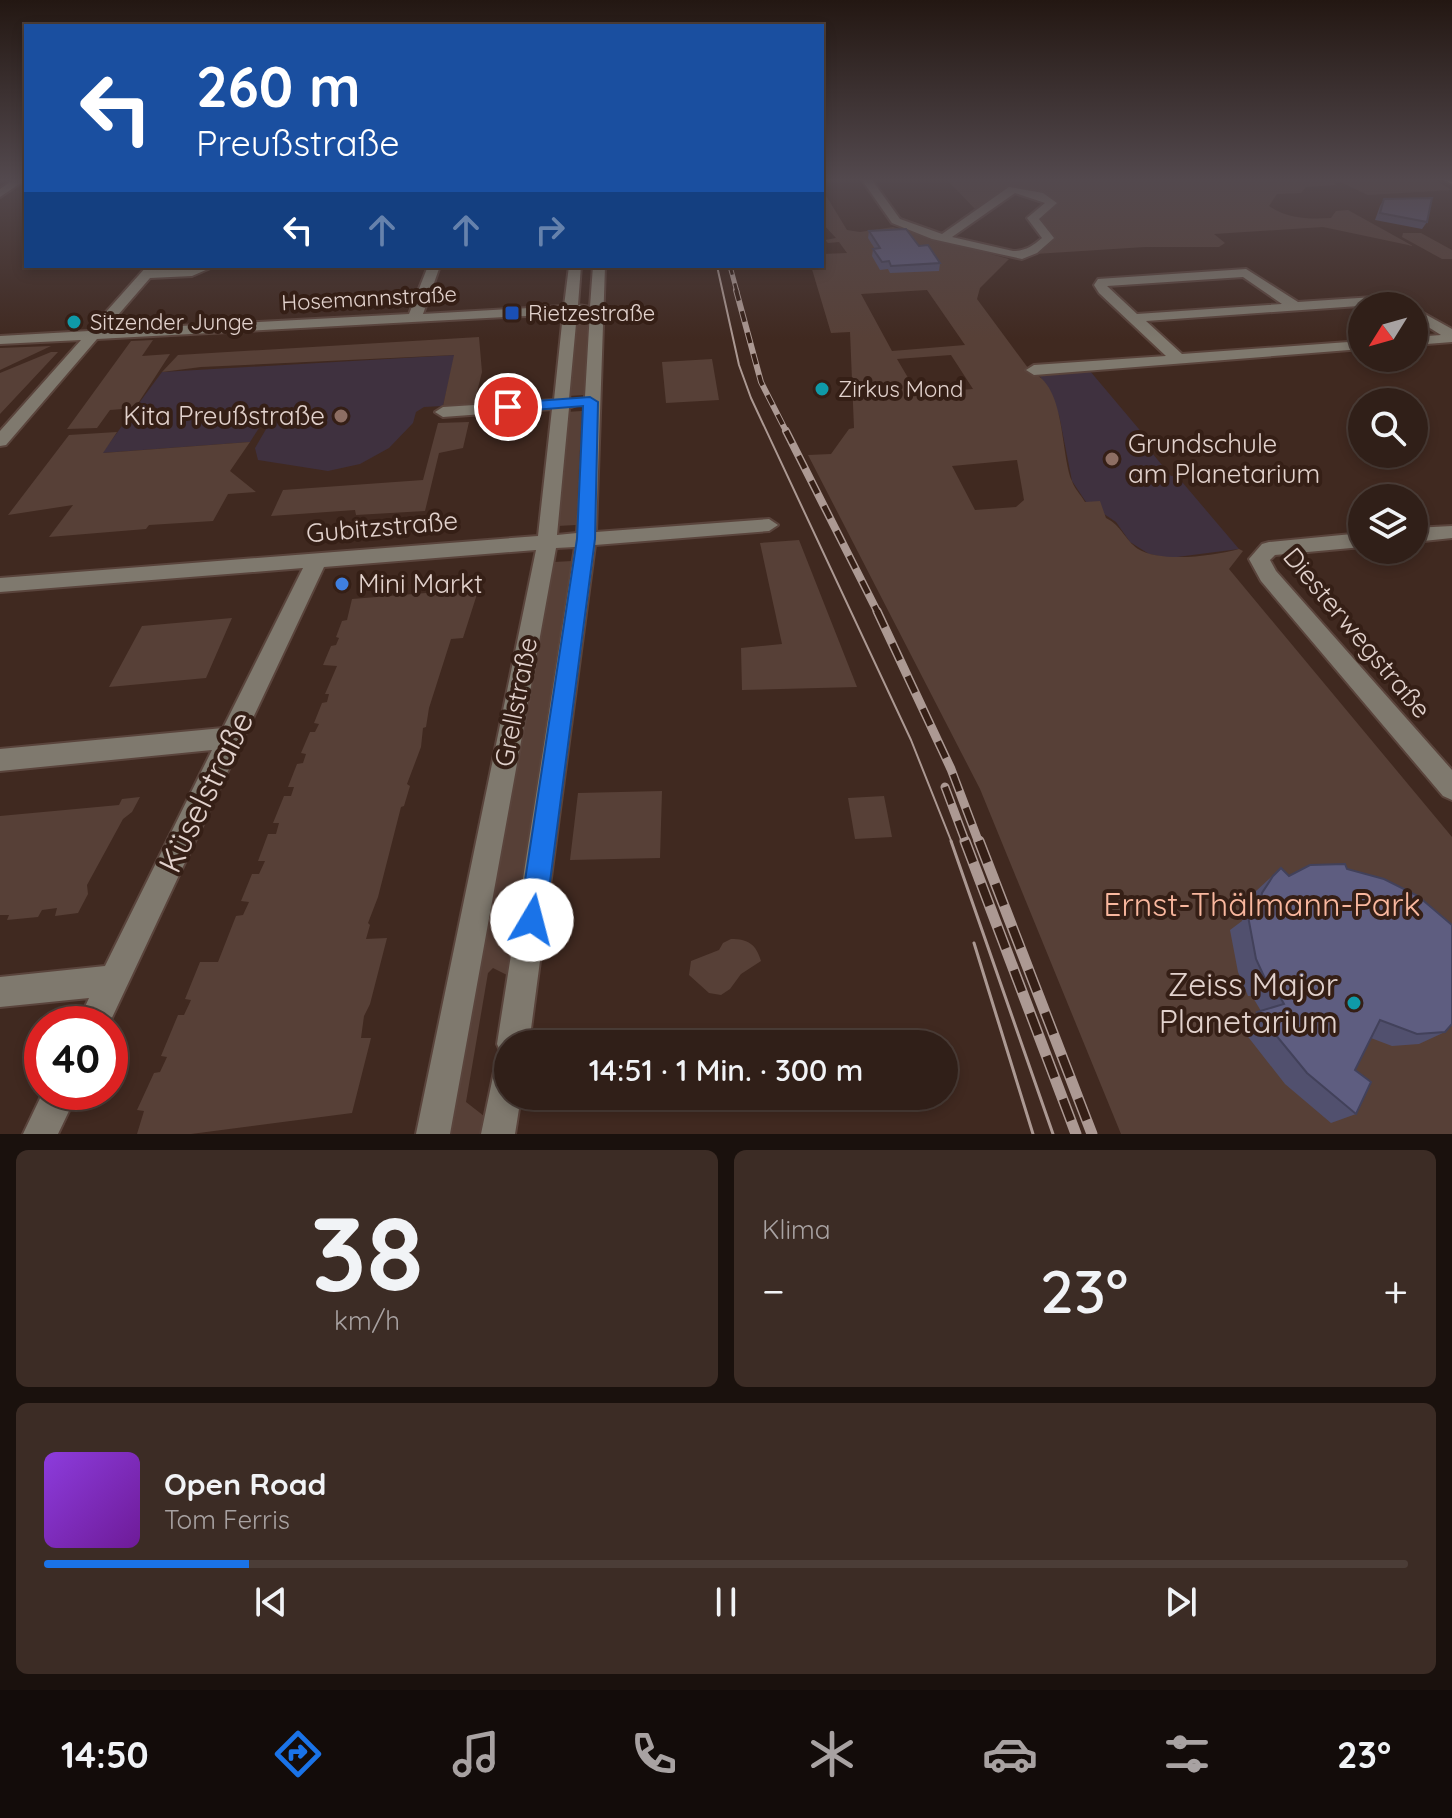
<!DOCTYPE html>
<html lang="de">
<meta charset="utf-8">
<style>
:root{--surface:#301f18;--page:#3c2c25;--text:#f1f3f6;--muted:#a8a2a2;--line:#4b3d37;--accent:#1a73e8}
body{margin:0;font-family:Quicksand,sans-serif;background:var(--page);color:var(--text);height:100vh;display:flex;flex-direction:column;font-size:30px;white-space:nowrap}
*{box-sizing:border-box;margin:0}
p{font-size:26px;color:var(--muted)}
.icon{flex:none;width:44px;height:44px;fill:none;stroke:currentColor;stroke-width:2;stroke-linecap:round;stroke-linejoin:round}
.map{position:relative;height:1134px;overflow:hidden}
.side{display:flex;flex-direction:column;gap:16px;padding:16px;background:#1a110d;flex:1}
.side>*{flex:none}
.top-card{position:absolute;left:24px;top:24px;width:800px;height:244px;border-radius:0px;box-shadow:0 4px 12px #0003,0 0 0 2px var(--line);background:#1a4fa0;color:#fff;overflow:hidden}
.needle{width:52px;rotate:233deg}
.buttons{position:absolute;left:1348px;top:292px;display:grid;gap:16px}
.buttons a{display:grid;place-items:center;width:80px;height:80px;border-radius:50%;background:var(--surface);box-shadow:0 4px 12px #0003,0 0 0 2px var(--line);font-size:40px}
.speed{position:absolute;left:24px;top:1006px;display:flex;gap:16px;font-size:40px;font-weight:700;text-align:center}
.speed>*{display:grid;place-content:center;width:104px;height:104px;border-radius:50%;background:var(--surface);box-shadow:0 4px 12px #0003,0 0 0 2px var(--line);line-height:1}
.speed .limit{border:12px solid #d22;background:#fff;color:#111}
.pin{position:absolute;display:grid;place-items:center;width:68px;height:68px;color:#fff;margin:-34px;border:4px solid #fff;border-radius:50%;box-shadow:0 2px 8px #0007}
.me{position:absolute;width:88px;margin:-44px;rotate:8deg;stroke-linejoin:round;filter:drop-shadow(0 0 6px #0008)}
.turn{display:flex;align-items:center;gap:28px;height:168px;padding:0 40px;font-size:36px}
.turn .icon{width:104px;height:104px;stroke-width:2.5}
.turn b{display:block;font-size:56px;line-height:68px}
.lanes{display:flex;align-items:center;height:76px;padding:0 40px;background:#0003;justify-content:center;gap:40px;direction:ltr}
.lanes .off{opacity:.35}
.big{font-size:60px;font-weight:600;line-height:1.1}
.side .widget{flex:1;display:flex;flex-direction:column;justify-content:center;gap:12px;min-width:0;padding:0 28px;border-radius:12px;background:var(--page)}
.side .dial{align-items:center;gap:0}
.dial b{font-size:104px;line-height:1}
.song{display:flex;align-items:center;gap:24px}
.cover{width:96px;height:96px;border-radius:12px;background:linear-gradient(135deg,hsl(270 70% 55%),hsl(280 70% 35%))}
.played{height:8px;border-radius:4px;background:linear-gradient(90deg,var(--accent) 15%,var(--line) 15%)}
.keys{display:flex;justify-content:space-around;direction:ltr}
.heat{display:flex;justify-content:space-between;align-items:center;font-size:44px;direction:ltr}
.side .tiles{flex:1;display:grid;gap:16px;grid-template-columns:1fr 1fr}
.widget:last-child{grid-column:span 2}
.trip{position:absolute;left:494px;top:1030px;width:464px;height:80px;border-radius:40px;background:var(--surface);box-shadow:0 4px 12px #0003,0 0 0 2px var(--line);font-weight:600;line-height:80px;text-align:center}
.menu{display:flex;height:128px;justify-content:space-around;align-items:center;background:#130c0a;color:var(--muted)}
.menu .icon{width:56px;height:56px}
.menu .current{color:var(--accent)}
.menu b{font-size:36px;color:var(--text)}
.map>svg:first-child{display:block}
.education{fill:#3f313f}
.green{fill:#574037;fill-rule:evenodd}
.lines{fill:none;stroke-linecap:round;stroke-linejoin:round}
.minor-casing{stroke:#5a443c;stroke-width:4}
.major-casing{stroke:#5a443c;stroke-width:4}
.minor{fill:#7f796e;fill-rule:evenodd}
.major{fill:#cec3ad;fill-rule:evenodd}
.tram-far1{stroke:#ac9993;stroke-width:2}
.tram{stroke:#ac9993;stroke-width:3}
.rail-far4-casing{stroke:#ac9993;stroke-width:5}
.rail-far3-casing{stroke:#ac9993;stroke-width:6}
.rail-far2-casing{stroke:#ac9993;stroke-width:8}
.rail-far1-casing{stroke:#ac9993;stroke-width:9}
.rail-casing{stroke:#ac9993;stroke-width:11}
.rail-far4{stroke:#351f16;stroke-width:3;stroke-dasharray:9;stroke-linecap:butt}
.rail-far3{stroke:#351f16;stroke-width:4;stroke-dasharray:11;stroke-linecap:butt}
.rail-far2{stroke:#351f16;stroke-width:5;stroke-dasharray:14;stroke-linecap:butt}
.rail-far1{stroke:#351f16;stroke-width:6;stroke-dasharray:18;stroke-linecap:butt}
.rail{stroke:#351f16;stroke-width:8;stroke-dasharray:23;stroke-linecap:butt}
.wall{fill:#51506e}
.building{fill:#5e5d80;stroke:#42415a;stroke-width:2}
.route{fill:#1a73e8;stroke:#114b97;stroke-width:2}
.transit-dot{fill:#1a4fb4;stroke:#351f16;stroke-width:3}
.culture-dot{fill:#0f9aa8;stroke:#351f16;stroke-width:3}
.education-dot{fill:#8d6e63;stroke:#351f16;stroke-width:3}
.shop-dot{fill:#3f7fe0;stroke:#351f16;stroke-width:3}
.labels{text-anchor:middle;stroke-width:8;stroke-linejoin:round;paint-order:stroke}
.far-street-label{font-size:22px;fill:#e2d2cd;stroke:#351f16}
.far-poi-label{font-size:22px;fill:#e2d2cd;stroke:#351f16;text-anchor:start}
.poi-label{font-size:26px;fill:#e2d2cd;stroke:#351f16;text-anchor:start}
.street-label{font-size:26px;fill:#e2d2cd;stroke:#351f16}
.near-street-label{font-size:32px;fill:#e2d2cd;stroke:#351f16}
.near-park-label{font-size:32px;fill:#f9b79e;stroke:#351f16}
.near-poi-label{font-size:32px;fill:#e2d2cd;stroke:#351f16;text-anchor:end}
</style>
<div class="map">
<svg width="1452" height="1134" viewBox="0 0 1452 1134">
<rect width="100%" height="100%" fill="#402920"/>
<!-- education -->
<path class="education" d="M455 355 443 406 424 407 416 412 413 423 389 448 360 464 328 471 258 460 255 448 269 424 261 425 250 442 102 453 162 372Z
M1090 371 1149 441 1143 442 1171 476H1177L1239 549 1169 558 1149 554 1130 542 1116 522 1086 502 1072 481 1059 415 1040 376Z"/>
<!-- green -->
<path class="green" d="M947 180H1329L1337 185 1306 187 1301 193 1277 194 1269 206C1289 219 1308 219 1331 218L1336 211 1348 210 1413 246 1323 227 1214 234 1225 243 1219 247H1145L1035 254 1052 238 1037 221 1055 202 1048 196 1011 188 976 210Z
M1336 180H1435L1452 190 1368 195Z
M822 189 847 230 860 232 893 227 1009 259 980 288 977 299 1031 372C1066 385 1060 452 1072 481 1074 488 1081 495 1085 502L1100 501 1106 518C1121 525 1125 540 1138 549 1161 563 1214 556 1239 549L1243 551 1229 569 1452 837V1134H1121L980 789 808 455 831 454 849 429 854 428 850 332 831 333 811 266H822V254L847 253 839 242 828 243 825 240 836 238 822 223ZM927 290 965 345 892 351 861 294ZM951 355 973 389 917 393 897 359ZM1017 460 1024 500 1016 507 975 510 952 466Z
M1403 233H1421L1452 250V259H1442L1402 237Z
M586 313 588 316 584 395 568 396 577 314Z
M479 337 482 372 474 404 443 406 454 355 201 367 162 372 178 355Z
M153 340 142 356 170 354 135 408 110 410 97 428 67 429 131 341Z
M51 346 0 370V348Z
M51 352H58L0 414V373Z
M712 359 719 400 666 403 662 362Z
M582 411 576 525 557 526 566 412Z
M469 422 463 448 439 453 425 511 356 515 355 510 271 516 283 490 423 480 438 423Z
M117 432 103 453 250 442 230 471 256 492 228 494 213 521 149 525 146 529 49 537 73 505 8 515 69 435Z
M799 540 857 687 742 690 741 648 782 644 760 543Z
M572 561 509 976 493 968 488 973 466 1102 484 1116 481 1134H450L554 562Z
M475 589 478 591 463 638 451 639 429 708 426 727 423 728 421 747 407 784 410 786 404 806 401 807 378 897 368 923 370 925 366 939 387 938 370 1004 364 1016 361 1038H371L352 1113 191 1134H137L144 1111 137 1110 154 1073 160 1072 167 1057 161 1056 178 1015H184L191 1000 185 999 200 962H218L236 916 243 915 249 902 241 901 252 874H259L265 861H258L268 834H276L279 823H273L284 796H291L294 787H288L297 764 303 763 306 754 301 753 310 732H315L319 724 314 723 322 703 327 702 329 694H325L337 666 323 665 331 646 336 645 339 638 336 637 342 621 347 620 352 599Z
M232 618 206 678 109 687 142 626Z
M662 791 660 858 570 860 578 793Z
M884 796 892 837 855 839 848 798Z
M140 797 132 812 123 819 87 885 88 894 78 913 55 916 57 908 42 910 38 917 7 920 9 915H0V816L119 805 122 799Z
M731 939C748 939 756 944 761 961L741 974 730 989 721 995 709 993 689 975 691 961 719 950 723 943Z"/>
<g class="lines">
<defs>
<path id="minor" d="M13 180H25L0 197V189Z
M862 180H872L900 219 942 234 1009 187 1043 193 1057 203 1039 219 1054 238 1037 253 1022 259 932 239 892 223ZM1015 193 1045 203 1027 218 1042 238C1033 246 1025 251 1013 251L952 237Z
M147 266H160L157 270 215 266 192 276 150 278 105 330 409 314 428 266H440L423 314 564 306 569 266H581L578 305 590 307 593 266H605L596 532 769 519 778 525 769 531 595 545 529 1044H508V1096H521L515 1134H481L496 1062 508 1058 502 1055 497 1044 575 547 556 548 450 1134H416L536 550 324 567 109 1024H77L89 998 0 1007V977L105 966 212 750 0 771V749L223 728 303 568 0 592V578L538 536 552 409 443 417 435 412 443 407 554 400 563 314 97 339 6 445 0 446V431L81 340 0 344V336L89 331ZM590 311 577 533 557 535 569 408 582 403 569 399 577 313Z
M1246 269 1298 302 1389 296 1411 306 1387 304 1146 321 1182 354 1362 341V349L1034 375 1026 370 1034 365 1166 356 1099 293 1094 285 1098 279ZM1243 277 1282 304 1137 314 1107 286Z
M1414 308 1452 329V342L1414 345V337L1441 335 1414 318Z
M1452 526V538L1414 542V528Z
M1362 533V547L1275 555 1270 560 1276 571 1452 770V800L1443 796 1261 581 1249 559 1262 544 1269 542Z
M43 1092H78L58 1134H23Z"/>
<path id="major" d="M1445 180H1452V184Z"/>
</defs>
<!-- minor casing -->
<use href="#minor" class="minor-casing"/>
<!-- major casing -->
<use href="#major" class="major-casing"/>
<!-- minor -->
<use href="#minor" class="minor"/>
<!-- major -->
<use href="#major" class="major"/>
<!-- tram-far1 -->
<path class="tram-far1" d="M717 266 739 365 751 398 911 740 952 843"/>
<!-- tram -->
<path class="tram" d="M951 841 1053 1134
M974 943 1033 1134"/>
<defs>
<path id="rail-far4" d="M730 266 737 292"/>
<path id="rail-far3" d="M736 290 761 382 787 433"/>
<path id="rail-far2" d="M786 431 878 613"/>
<path id="rail-far1" d="M877 611 951 769 979 843
M945 787 966 843"/>
<path id="rail" d="M965 841 1076 1134
M979 841 1092 1134"/>
</defs>
<!-- rail-far4 casing -->
<use href="#rail-far4" class="rail-far4-casing"/>
<!-- rail-far3 casing -->
<use href="#rail-far3" class="rail-far3-casing"/>
<!-- rail-far2 casing -->
<use href="#rail-far2" class="rail-far2-casing"/>
<!-- rail-far1 casing -->
<use href="#rail-far1" class="rail-far1-casing"/>
<!-- rail casing -->
<use href="#rail" class="rail-casing"/>
<!-- rail-far4 -->
<use href="#rail-far4" class="rail-far4"/>
<!-- rail-far3 -->
<use href="#rail-far3" class="rail-far3"/>
<!-- rail-far2 -->
<use href="#rail-far2" class="rail-far2"/>
<!-- rail-far1 -->
<use href="#rail-far1" class="rail-far1"/>
<!-- rail -->
<use href="#rail" class="rail"/>
</g>
<!-- wall -->
<path class="wall" d="M1384 199 1427 222 1422 229 1375 220 1380 206Z
M869 231 919 246 940 263 939 271 890 273 888 269 880 270 872 256 873 249H875L868 238Z
M1281 868 1445 1032 1419 1044 1392 1046 1371 1038 1355 1070 1356 1114 1331 1123 1285 1084 1238 1024 1261 1011 1252 996H1248L1238 972 1230 930 1242 921 1245 908 1255 892Z"/>
<!-- building -->
<path class="building" d="M1432 198 1427 222 1380 213 1384 199Z
M906 229 919 246 928 245 940 263 891 266 889 261 882 262 873 249 880 248 869 231Z
M1345 864 1347 869 1384 879 1418 896 1452 925V1024L1445 1032 1417 1034 1380 1020 1355 1070 1371 1082 1356 1114 1307 1073 1257 1012 1284 1004 1272 983H1267L1256 959 1248 916 1257 919 1262 893 1273 876 1281 868 1289 876 1310 865Z"/>
<!-- sky -->
<linearGradient id="sky" x2="0" y2="1"><stop stop-color="#231712"/><stop offset="0.53" stop-color="#53494e"/><stop offset="1" stop-color="#53494e" stop-opacity="0"/></linearGradient>
<rect width="1452" height="339" fill="url(#sky)"/>
<!-- route -->
<path class="route" d="M590 397 598 402 595 539 545 920 542 930 532 933 523 930 519 920 577 539 583 406 508 412 500 407 508 403Z"/>
<!-- markers -->
<rect class="transit-dot" x="504" y="305" width="16" height="16" rx="4"/>
<g class="culture-dot">
<circle cx="74" cy="322" r="8"/>
<circle cx="822" cy="389" r="8"/>
<circle cx="1354" cy="1003" r="8"/>
</g>
<g class="education-dot">
<circle cx="341" cy="416" r="8"/>
<circle cx="1112" cy="459" r="8"/>
</g>
<circle class="shop-dot" cx="342" cy="584" r="8"/>
<g class="labels">
<!-- far-street labels -->
<g class="far-street-label">
<text transform="translate(369 298) rotate(-3)" y="8">Hosemannstraße</text>
</g>
<!-- far-poi labels -->
<g class="far-poi-label">
<text x="528" y="321">Rietzestraße</text>
<text x="90" y="330">Sitzender Junge</text>
<text x="838" y="397">Zirkus Mond</text>
</g>
<!-- poi labels -->
<g class="poi-label">
<text x="325" y="425" text-anchor="end">Kita Preußstraße</text>
<text x="1128" y="453">Grundschule<tspan x="1128" dy="30">am Planetarium</tspan></text>
<text x="358" y="593">Mini Markt</text>
</g>
<!-- street labels -->
<g class="street-label">
<text transform="translate(382 527) rotate(-5)" y="9">Gubitzstraße</text>
<text transform="translate(1357 633) rotate(50)" y="9">Diesterwegstraße</text>
<text transform="translate(516 702) rotate(-79)" y="9">Grellstraße</text>
</g>
<!-- near-street labels -->
<g class="near-street-label">
<text transform="translate(206 792) rotate(-64)" y="11">Küselstraße</text>
</g>
<!-- near-park labels -->
<g class="near-park-label">
<text x="1262" y="916">Ernst-Thälmann-Park</text>
</g>
<!-- near-poi labels -->
<g class="near-poi-label">
<text x="1338" y="996">Zeiss Major<tspan x="1338" dy="37">Planetarium</tspan></text>
</g>
</g>
</svg>
<div class="buttons">
<a><svg class="needle" viewBox="-14 -14 28 28"><path d="M0-13l5 13h-10z" fill="#e53935"/><path d="M0 13l5-13h-10z" fill="#a8a2a2"/></svg></a>
<a><svg class="icon" aria-label="search" viewBox="0 0 24 24"><circle cx="10" cy="10" r="6"/><path d="M15 15l6 6"/></svg></a>
<a><svg class="icon" aria-label="layers" viewBox="0 0 24 24"><path d="M12 4l9 5-9 5-9-5zM3 14l9 5 9-5"/></svg></a>
</div>
<div class="speed"><div class="limit">40</div></div>
<div class="pin" style="left:508px;top:407px;background:#d93025"><svg class="icon" aria-label="arrive" viewBox="0 0 24 24"><path d="M6 21V4h12l-3 4 3 4H6"/></svg></div>
<svg class="me" style="left:532px;top:920px" viewBox="-20 -20 40 40"><circle r="19" fill="#fff"/><path d="M0-13L10 11 0 6-10 11z" fill="#1a73e8"/></svg>
<div class="trip">14:51 · 1 Min. · 300 m</div>
<div class="top-card">
<div class="turn"><svg class="icon" aria-label="left" viewBox="0 0 24 24"><path d="M17 20v-9H6M10 6l-5 5 5 5"/></svg><div><b>260 m</b>Preußstraße</div></div>
<div class="lanes"><svg class="icon" aria-label="left" viewBox="0 0 24 24"><path d="M17 20v-9H6M10 6l-5 5 5 5"/></svg><svg class="icon off" aria-label="ahead" viewBox="0 0 24 24"><path d="M12 20V5M6 11l6-6 6 6"/></svg><svg class="icon off" aria-label="ahead" viewBox="0 0 24 24"><path d="M12 20V5M6 11l6-6 6 6"/></svg><svg class="icon off" aria-label="right" viewBox="0 0 24 24"><path d="M7 20v-9h11M14 6l5 5-5 5"/></svg></div>
</div>
</div>
<section class="side">
<div class="tiles">
<div class="widget dial"><b>38</b><p>km/h</p></div>
<div class="widget"><p>Klima</p>
<div class="heat"><a>−</a><b class="big">23°</b><a>+</a></div>
</div>
<div class="widget">
<div class="song"><i class="cover"></i><div><b>Open Road</b><p>Tom Ferris</p></div></div>
<div class="played"></div>
<div class="keys"><svg class="icon" aria-label="previous" viewBox="0 0 24 24"><path d="M18 5L8 12l10 7zM5 5v14"/></svg><svg class="icon" aria-label="pause" viewBox="0 0 24 24"><path d="M8 5v14M16 5v14"/></svg><svg class="icon" aria-label="next" viewBox="0 0 24 24"><path d="M6 5l10 7-10 7zM19 5v14"/></svg></div>
</div>
</div>
</section>
<nav class="menu">
<b>14:50</b>
<svg class="icon current" aria-label="directions" viewBox="0 0 24 24"><path d="M12 3l9 9-9 9-9-9zM9 14v-3h6M13 9l2 2-2 2"/></svg>
<svg class="icon" aria-label="music" viewBox="0 0 24 24"><path d="M9 18V5l10-2v13"/><circle cx="6" cy="18" r="3"/><circle cx="16" cy="16" r="3"/></svg>
<svg class="icon" aria-label="phone" viewBox="0 0 24 24"><path d="M5 4h4l2 5-3 2q2 4 5 5l2-3 5 2v4C11 20 4 13 5 4z"/></svg>
<svg class="icon" aria-label="climate" viewBox="0 0 24 24"><path d="M12 3v18M4 7l16 10M4 17L20 7"/></svg>
<svg class="icon" aria-label="car" viewBox="0 0 24 24"><path d="M5 17H2v-5l4-1 3-4h7l3 4 3 1v5h-3M9 17h6M6 11h13"/><circle cx="7" cy="17" r="2"/><circle cx="17" cy="17" r="2"/></svg>
<svg class="icon" aria-label="filters" viewBox="0 0 24 24"><path d="M4 7h16M4 17h16"/><circle cx="9" cy="7" r="2"/><circle cx="15" cy="17" r="2"/></svg>
<b>23°</b>
</nav>
